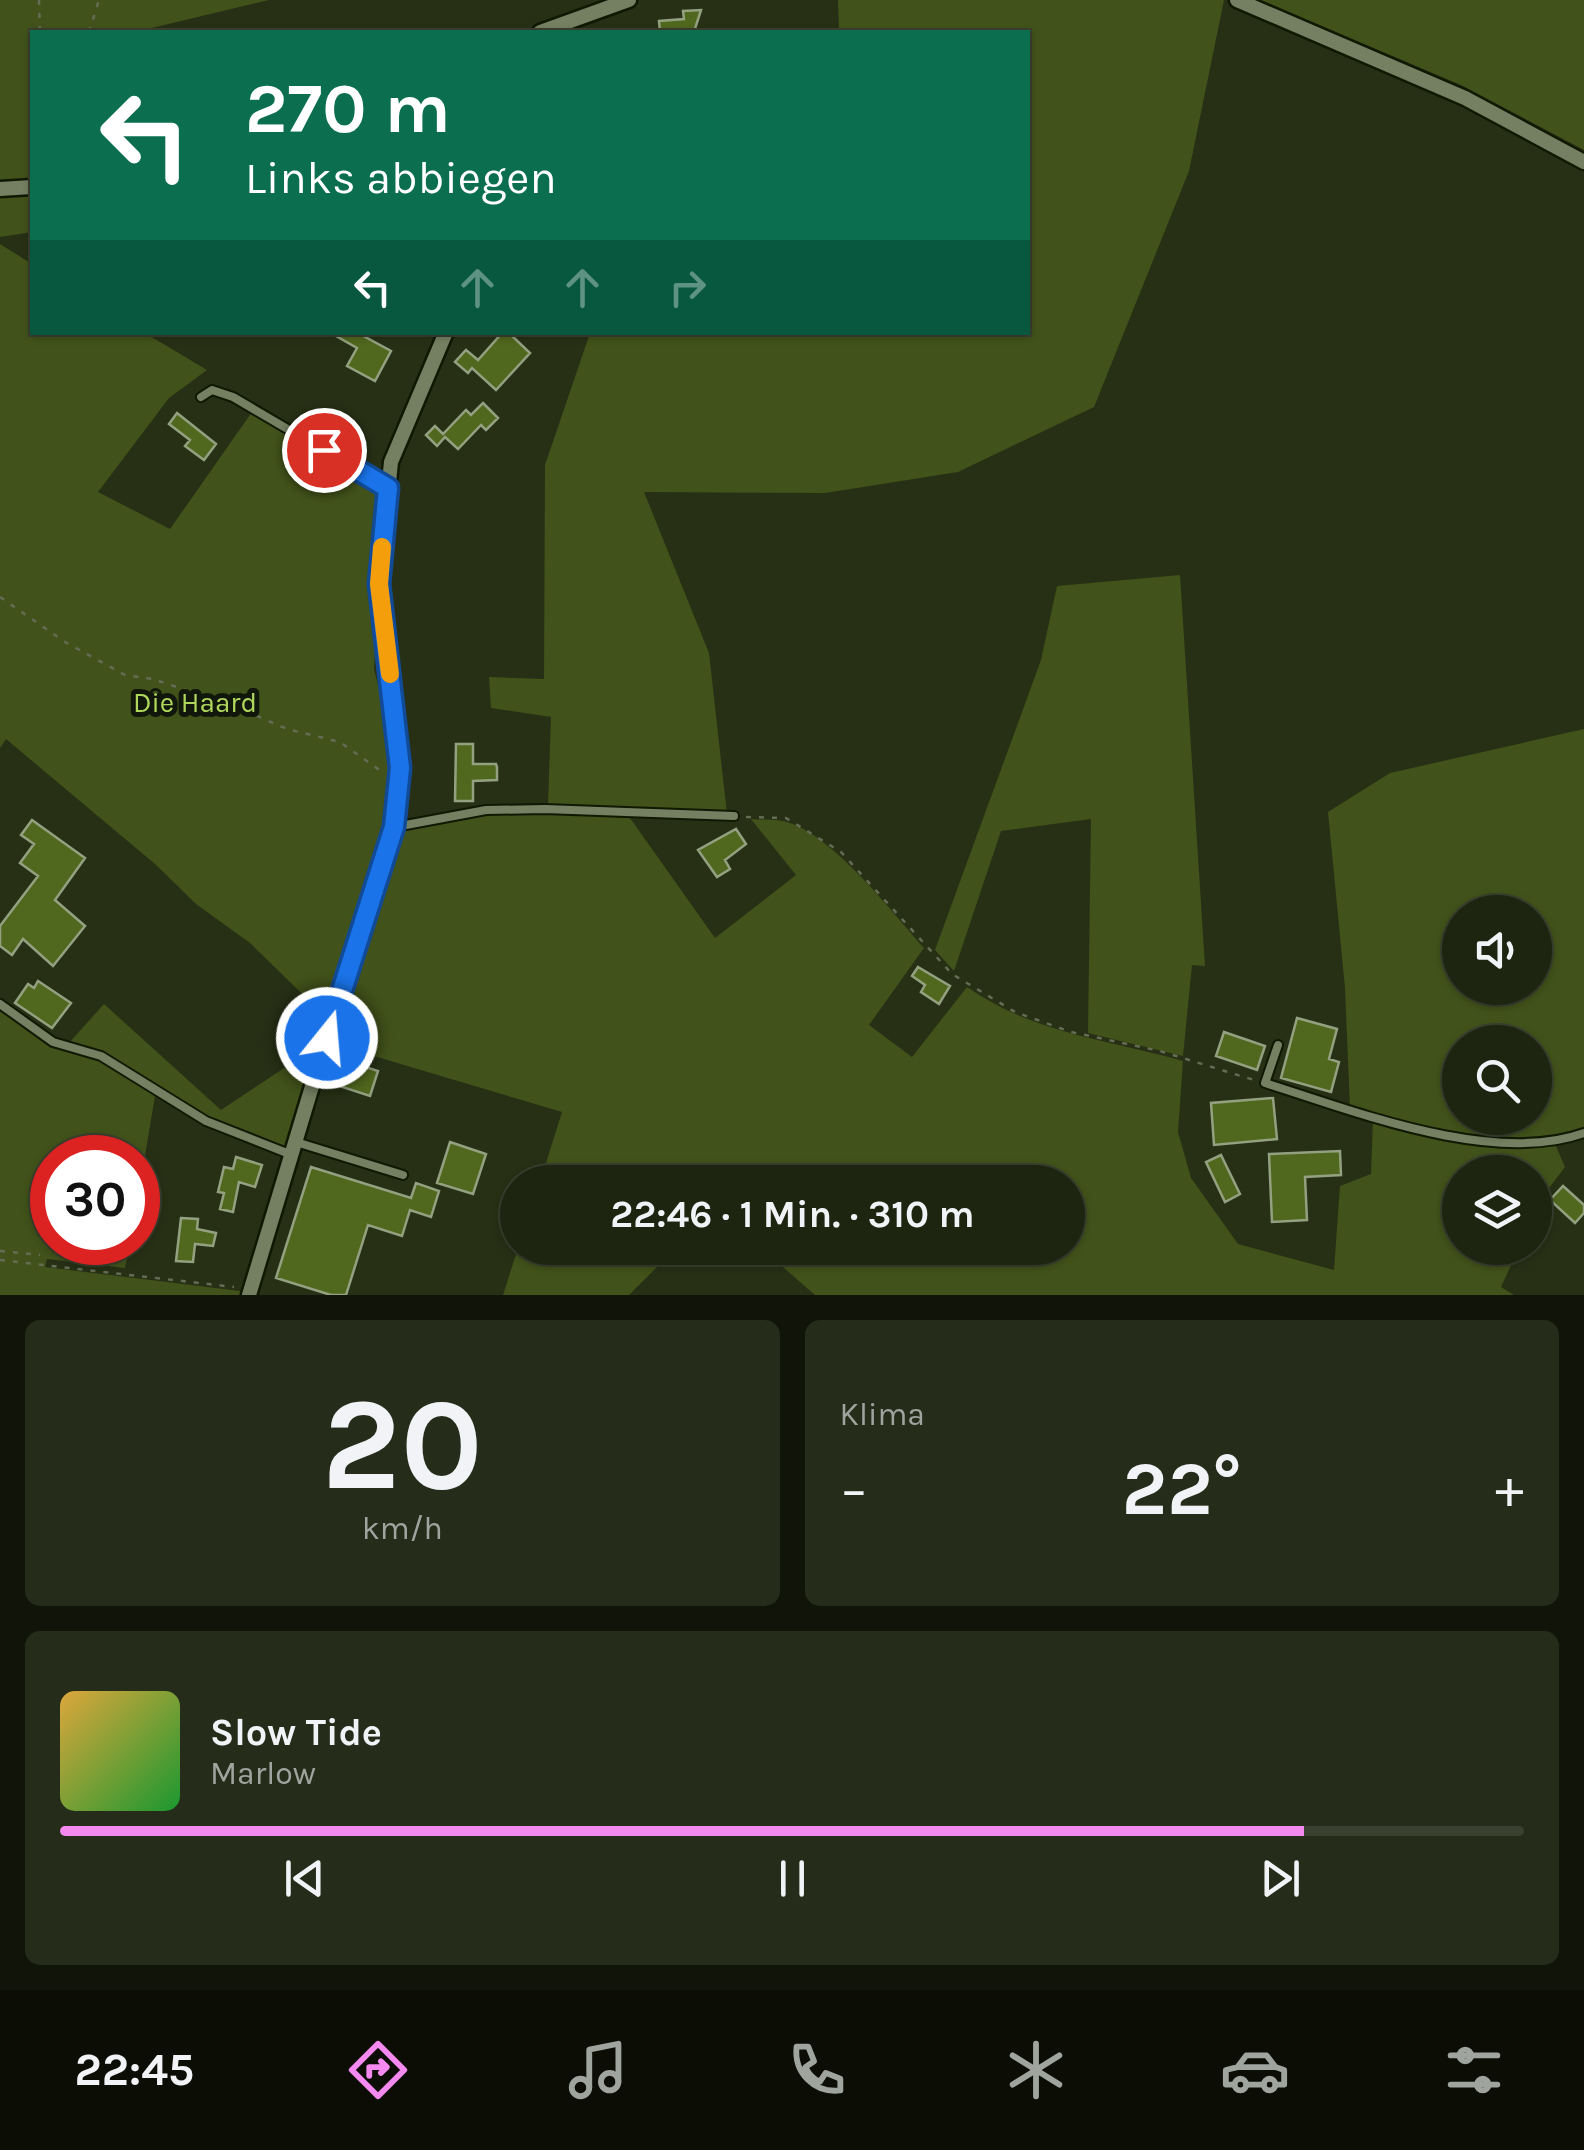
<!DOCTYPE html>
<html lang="de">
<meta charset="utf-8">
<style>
:root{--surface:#1d2410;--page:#252c19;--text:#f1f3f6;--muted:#a0a49f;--line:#3b4130;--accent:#f489f0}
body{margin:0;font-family:Karla,sans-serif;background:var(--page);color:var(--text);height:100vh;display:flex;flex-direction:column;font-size:38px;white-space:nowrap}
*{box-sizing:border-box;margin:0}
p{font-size:32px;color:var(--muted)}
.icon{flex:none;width:55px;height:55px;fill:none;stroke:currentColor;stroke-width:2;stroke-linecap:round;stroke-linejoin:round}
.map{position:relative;height:1295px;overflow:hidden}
.panel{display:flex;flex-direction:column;gap:25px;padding:25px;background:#101409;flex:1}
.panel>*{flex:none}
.guide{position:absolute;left:30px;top:30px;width:1000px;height:305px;border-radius:0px;box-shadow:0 2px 8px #0004,0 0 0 2px var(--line);background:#0b6e4f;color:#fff;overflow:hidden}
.fabs{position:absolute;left:1442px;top:895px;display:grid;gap:20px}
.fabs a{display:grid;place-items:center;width:110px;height:110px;border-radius:50%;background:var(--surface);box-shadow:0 2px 8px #0004,0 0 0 2px var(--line);font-size:50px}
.speed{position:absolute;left:30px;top:1135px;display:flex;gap:20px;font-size:50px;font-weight:700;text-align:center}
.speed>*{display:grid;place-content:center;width:130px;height:130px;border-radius:50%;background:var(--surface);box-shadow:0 2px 8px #0004,0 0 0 2px var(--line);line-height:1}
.speed .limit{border:15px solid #d22;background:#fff;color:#111}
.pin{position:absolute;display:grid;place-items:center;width:85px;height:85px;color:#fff;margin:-42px;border:5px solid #fff;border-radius:50%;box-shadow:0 2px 10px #0007}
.me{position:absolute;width:110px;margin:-55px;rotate:17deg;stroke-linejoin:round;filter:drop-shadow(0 0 8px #0008)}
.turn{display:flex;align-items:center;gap:35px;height:210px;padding:0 50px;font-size:45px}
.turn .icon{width:130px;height:130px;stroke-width:2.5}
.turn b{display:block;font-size:70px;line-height:85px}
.lanes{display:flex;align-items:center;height:95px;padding:0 50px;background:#0003;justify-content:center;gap:50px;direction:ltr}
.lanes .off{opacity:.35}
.big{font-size:75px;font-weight:700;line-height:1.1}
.panel .card{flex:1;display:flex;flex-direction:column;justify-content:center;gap:15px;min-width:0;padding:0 35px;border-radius:15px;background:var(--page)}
.panel .dial{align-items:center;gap:0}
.dial b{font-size:130px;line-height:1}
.song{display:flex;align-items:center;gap:30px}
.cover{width:120px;height:120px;border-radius:15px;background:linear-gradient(135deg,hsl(40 70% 55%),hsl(130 70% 35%))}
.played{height:10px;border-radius:5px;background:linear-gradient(90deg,var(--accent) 85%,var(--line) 85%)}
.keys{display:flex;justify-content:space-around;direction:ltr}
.heat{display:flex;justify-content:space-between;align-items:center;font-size:55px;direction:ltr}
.panel .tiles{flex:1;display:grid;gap:25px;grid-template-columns:1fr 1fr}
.card:last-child{grid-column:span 2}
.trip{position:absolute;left:500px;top:1165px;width:585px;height:100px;border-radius:50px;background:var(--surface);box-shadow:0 2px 8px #0004,0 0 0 2px var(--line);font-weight:700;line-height:100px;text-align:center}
.tab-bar{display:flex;height:160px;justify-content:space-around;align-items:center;background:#0c0e06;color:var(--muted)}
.tab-bar .icon{width:70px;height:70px}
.tab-bar .current{color:var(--accent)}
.tab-bar b{font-size:45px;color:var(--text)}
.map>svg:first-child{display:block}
.green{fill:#41521a;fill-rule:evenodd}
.building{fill:#50671e;stroke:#94a181;stroke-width:2.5}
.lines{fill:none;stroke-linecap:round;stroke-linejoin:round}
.lane-casing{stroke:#101801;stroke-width:12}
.street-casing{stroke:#101801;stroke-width:19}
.path{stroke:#646c54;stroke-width:2.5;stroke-dasharray:5 8;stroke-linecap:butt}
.lane{stroke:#758062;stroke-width:8}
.street{stroke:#758062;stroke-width:14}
.route-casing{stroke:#114b97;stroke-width:25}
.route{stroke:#1a73e8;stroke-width:18}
.slow{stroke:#f59e0b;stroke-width:18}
.labels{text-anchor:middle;stroke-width:10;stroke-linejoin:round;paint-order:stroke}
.park-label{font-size:28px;fill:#afd75c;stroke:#12170b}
</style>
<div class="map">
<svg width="1584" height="1295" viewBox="0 0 1584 1295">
<rect width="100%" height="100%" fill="#273015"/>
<!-- green -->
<path class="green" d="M0 0H269L135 32H32V232L0 237Z
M838 0H1224L1189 171 1094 407 958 472 825 493 644 492 709 653 727 814 548 805 551 717 491 708 489 677 544 679 545 465 590 333 1028 332V32H839Z
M1260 0H1584V150L1461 85Z
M0 244 32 264V332L145 333 207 370 169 398 98 492 170 529 252 412 385 489 374 669 399 768 394 827 329 1020 250 943 196 904 155 864 6 739 0 748Z
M1180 575 1205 966 1192 965 1183 1056 1088 1033 1091 819 1001 831 954 971 935 950 1041 660 1057 586Z
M1584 729V1130C1569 1134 1553 1140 1537 1140 1475 1143 1409 1126 1350 1107L1345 988 1328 812 1390 773ZM1460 912H1535V988H1460ZM1460 1042H1535V1118H1460Z
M544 812 630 818 715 938 796 875 751 819C761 820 773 819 783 821 830 831 892 912 924 948L869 1025 912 1057 967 987C1035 1034 1106 1039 1183 1061L1178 1132 1191 1178 1238 1244 1334 1270 1340 1186 1371 1174 1373 1119 1413 1131 1555 1144 1565 1167 1543 1196 1535 1213V1172H1460V1248H1519L1501 1287 1514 1295H815L761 1248H1068V1182H540L562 1112 330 1043 396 828 485 813Z
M104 1004 221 1110 319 1045 288 1150 208 1118 103 1054 68 1044Z
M0 1007 52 1043 100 1058 156 1090 138 1197V1158H52V1242L130 1243 125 1268 47 1259 45 1267 248 1292 247 1295H0Z
M518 1248H676L629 1295H503Z"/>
<!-- building -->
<path class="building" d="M701 10 694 32H660L659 21 684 19 683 11Z
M329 332H356L391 351 375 381 347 366 357 348Z
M503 332H508L530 353 496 390 472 368 468 373 455 362 466 350 478 360Z
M483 403 498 418 486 430 481 425 458 449 445 437 437 446 426 435 435 426 443 434 466 410 471 415Z
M177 413 216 444 204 460 185 446 190 440 169 424Z
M456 744H473V764H496L497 767V780L473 781V801H455Z
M32 820 85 858 55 900 85 926 53 966 23 939 12 955 0 946V926L38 876 20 863 34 844 21 835Z
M736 829 746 844 725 860 730 869 717 877 698 850Z
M918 967 950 986 939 1004 921 992 925 985 912 976Z
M38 981 71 1003 52 1028 15 1003 28 984 34 988Z
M1297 1018 1337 1029 1329 1059 1339 1062 1331 1092 1281 1078Z
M1224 1032 1265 1046 1257 1070 1216 1056Z
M335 1057 378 1071 370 1096 327 1082Z
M1273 1098 1277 1139 1214 1145 1211 1103Z
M450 1142 486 1154 473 1194 437 1183Z
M1340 1151 1341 1175 1305 1177 1307 1220 1272 1222 1269 1154Z
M1221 1155 1240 1194 1225 1202 1206 1162Z
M236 1157 262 1165 255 1187 239 1182 233 1212 220 1209 224 1193 218 1192 224 1167 233 1169Z
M311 1167 411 1198 416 1183 439 1191 431 1217 410 1210 402 1236 368 1225 346 1295H331L276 1278Z
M1563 1186 1584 1205V1213L1575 1223 1550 1200Z
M181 1218 198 1219 197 1229 216 1233 213 1246 195 1244 193 1262 176 1261Z"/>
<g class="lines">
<defs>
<path id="lane" d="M201 397 212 390 233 397 388 488
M395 827 486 810 545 809 734 816
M0 1004 53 1042 101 1056 206 1121 292 1155
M1278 1045 1265 1083C1354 1111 1493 1166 1584 1133
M296 1142 403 1175"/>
<path id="street" d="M1237 0 1465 98 1584 162
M540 32 629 0
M0 189 32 187
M249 1295 358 934 395 827 400 768 379 583 391 462 446 332"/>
</defs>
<!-- lane casing -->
<use href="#lane" class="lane-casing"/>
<!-- street casing -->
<use href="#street" class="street-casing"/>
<!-- path -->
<path class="path" d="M39 0 40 32
M89 32 99 0
M0 597 65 642 125 675 153 679 241 709 287 729 340 742 385 774
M746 817 786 818 841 852 952 974 1015 1012 1071 1032 1160 1051 1254 1080
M0 1251 40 1255
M0 1260 234 1287"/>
<!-- lane -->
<use href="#lane" class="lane"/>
<!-- street -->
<use href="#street" class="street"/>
</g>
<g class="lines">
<defs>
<path id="route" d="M324 450 388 488 379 584 400 768 394 827 327 1038"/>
</defs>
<!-- route casing -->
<use href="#route" class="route-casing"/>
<!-- route -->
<use href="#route" class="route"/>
<!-- slow -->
<path class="slow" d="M382 547 379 584 390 674"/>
</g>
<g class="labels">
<!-- park labels -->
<g class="park-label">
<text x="195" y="712">Die Haard</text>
</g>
</g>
</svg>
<div class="fabs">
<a><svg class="icon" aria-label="sound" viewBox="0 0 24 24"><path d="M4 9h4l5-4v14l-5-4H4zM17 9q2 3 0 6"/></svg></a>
<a><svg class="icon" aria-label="search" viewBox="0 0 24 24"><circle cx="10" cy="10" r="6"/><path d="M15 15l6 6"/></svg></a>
<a><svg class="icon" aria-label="layers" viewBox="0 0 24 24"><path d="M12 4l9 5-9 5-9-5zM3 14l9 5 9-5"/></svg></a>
</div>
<div class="speed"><div class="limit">30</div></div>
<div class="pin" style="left:324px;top:450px;background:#d93025"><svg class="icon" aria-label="arrive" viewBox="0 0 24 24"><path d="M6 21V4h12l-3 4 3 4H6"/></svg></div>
<svg class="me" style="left:327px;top:1038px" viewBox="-20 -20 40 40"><circle r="17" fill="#1a73e8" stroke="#fff" stroke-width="3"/><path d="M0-11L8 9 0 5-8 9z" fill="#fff"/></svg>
<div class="trip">22:46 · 1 Min. · 310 m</div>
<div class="guide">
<div class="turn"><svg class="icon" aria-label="left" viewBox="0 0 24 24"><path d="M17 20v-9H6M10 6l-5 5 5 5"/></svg><div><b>270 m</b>Links abbiegen</div></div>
<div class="lanes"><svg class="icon" aria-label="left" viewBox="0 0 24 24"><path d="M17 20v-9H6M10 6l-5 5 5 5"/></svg><svg class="icon off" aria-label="ahead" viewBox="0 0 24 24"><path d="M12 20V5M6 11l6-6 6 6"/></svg><svg class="icon off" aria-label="ahead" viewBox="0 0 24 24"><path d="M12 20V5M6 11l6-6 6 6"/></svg><svg class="icon off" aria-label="right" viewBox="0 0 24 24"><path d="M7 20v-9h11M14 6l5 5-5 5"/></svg></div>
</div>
</div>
<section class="panel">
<div class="tiles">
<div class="card dial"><b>20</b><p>km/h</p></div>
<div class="card"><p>Klima</p>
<div class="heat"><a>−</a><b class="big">22°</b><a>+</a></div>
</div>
<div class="card">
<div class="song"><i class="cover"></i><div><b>Slow Tide</b><p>Marlow</p></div></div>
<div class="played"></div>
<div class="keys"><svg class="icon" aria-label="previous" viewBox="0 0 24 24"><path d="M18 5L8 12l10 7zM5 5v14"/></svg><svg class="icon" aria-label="pause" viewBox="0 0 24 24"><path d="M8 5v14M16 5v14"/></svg><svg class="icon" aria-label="next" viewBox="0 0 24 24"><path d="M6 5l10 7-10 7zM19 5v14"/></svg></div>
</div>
</div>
</section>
<nav class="tab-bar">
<b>22:45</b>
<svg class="icon current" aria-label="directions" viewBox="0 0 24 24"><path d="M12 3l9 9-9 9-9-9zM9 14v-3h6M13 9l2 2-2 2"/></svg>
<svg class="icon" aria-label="music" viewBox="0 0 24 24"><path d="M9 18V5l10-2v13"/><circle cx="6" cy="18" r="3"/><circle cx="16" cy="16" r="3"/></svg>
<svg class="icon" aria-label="phone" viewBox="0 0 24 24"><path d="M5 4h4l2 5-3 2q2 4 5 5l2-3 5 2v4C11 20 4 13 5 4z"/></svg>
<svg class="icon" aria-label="climate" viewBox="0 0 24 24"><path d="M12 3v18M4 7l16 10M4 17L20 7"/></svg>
<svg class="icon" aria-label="car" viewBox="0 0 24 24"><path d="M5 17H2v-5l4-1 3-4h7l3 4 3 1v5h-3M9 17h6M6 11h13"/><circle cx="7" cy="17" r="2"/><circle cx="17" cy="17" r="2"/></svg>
<svg class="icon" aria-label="filters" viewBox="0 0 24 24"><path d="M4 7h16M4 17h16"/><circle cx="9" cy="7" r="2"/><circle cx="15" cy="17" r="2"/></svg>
</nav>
